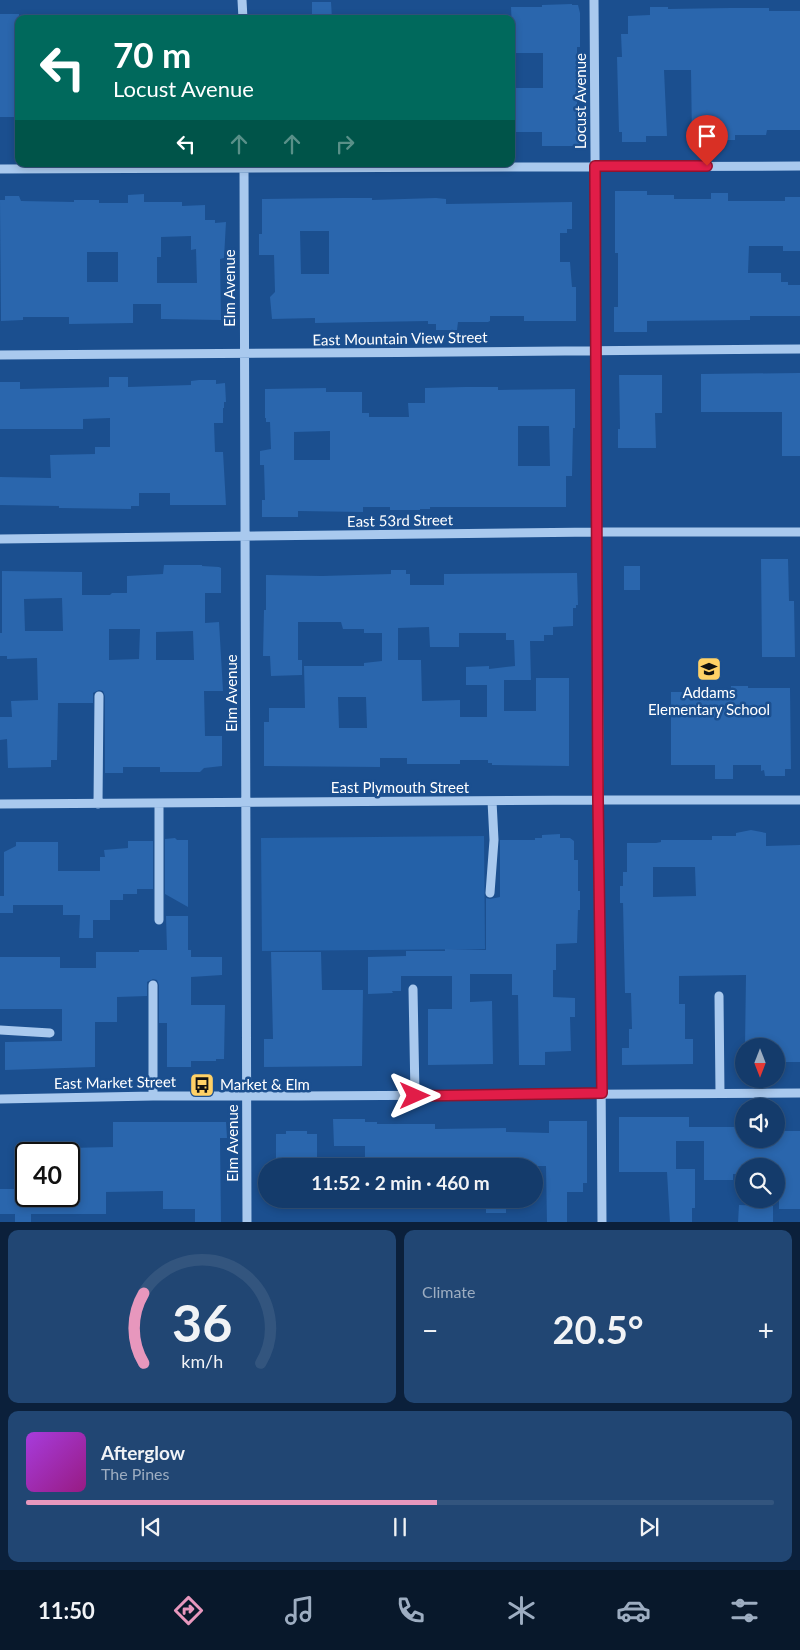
<!DOCTYPE html>
<meta charset="utf-8">
<style>
:root{--surface:#143b6b;--page:#214673;--text:#f1f3f6;--muted:#9dadc1;--line:#33557e;--accent:#e797bd}
body{margin:0;font-family:Lato,sans-serif;background:var(--page);color:var(--text);height:100vh;display:flex;flex-direction:column;font-size:19px;white-space:nowrap}
*{box-sizing:border-box;margin:0}
p{font-size:16px;color:var(--muted)}
.icon{flex:none;width:28px;height:28px;fill:none;stroke:currentColor;stroke-width:2;stroke-linecap:round;stroke-linejoin:round}
.map{position:relative;height:1222px;overflow:hidden}
.side{display:flex;flex-direction:column;gap:8px;padding:8px;background:#0b203b;flex:1}
.side>*{flex:none}
.banner{position:absolute;left:15px;top:15px;width:500px;height:152px;border-radius:10px;box-shadow:0 2px 8px #0003,0 0 0 1px var(--line);background:#00695c;color:#fff;overflow:hidden}
.needle{width:32px;rotate:180deg}
.tools{position:absolute;left:735px;top:1038px;display:grid;gap:10px}
.tools a{display:grid;place-items:center;width:50px;height:50px;border-radius:50%;background:var(--surface);box-shadow:0 2px 8px #0003,0 0 0 1px var(--line);font-size:25px}
.speed{position:absolute;left:15px;top:1142px;display:flex;gap:10px;font-size:25px;font-weight:700;text-align:center}
.speed>*{display:grid;place-content:center;width:65px;height:65px;border-radius:50%;background:var(--surface);box-shadow:0 2px 8px #0003,0 0 0 1px var(--line);line-height:1}
.speed .limit{border:2px solid #111;border-radius:8px;background:#fff;color:#111}
.pin{position:absolute;display:grid;place-items:center;width:42px;height:42px;color:#fff;margin:-51px -21px;border-radius:50% 50% 50% 0;rotate:-45deg;box-shadow:0 0 5px #0007}
.pin .icon{rotate:45deg}
.me{position:absolute;width:55px;margin:-28px;rotate:90deg;stroke-linejoin:round;filter:drop-shadow(0 0 4px #0008)}
.turn{display:flex;align-items:center;gap:18px;height:105px;padding:0 15px;font-size:22px}
.turn .icon{width:65px;height:65px;stroke-width:2.5}
.turn b{display:block;font-size:35px;line-height:42px}
.lanes{display:flex;align-items:center;height:48px;padding:0 15px;background:#0003;justify-content:center;gap:25px;direction:ltr}
.lanes .off{opacity:.35}
.big{font-size:38px;font-weight:700;line-height:1.1}
.side .card{flex:1;display:flex;flex-direction:column;justify-content:center;gap:8px;min-width:0;padding:0 18px;border-radius:10px;background:var(--page)}
.side .dial{align-items:center;gap:0}
.dial svg{height:130px;overflow:visible;fill:none;stroke:var(--line);stroke-width:7;stroke-linecap:round;text-anchor:middle}
.dial text{fill:var(--text);stroke:none}
.song{display:flex;align-items:center;gap:15px}
.cover{width:60px;height:60px;border-radius:8px;background:linear-gradient(135deg,hsl(280 70% 55%),hsl(310 70% 35%))}
.played{height:5px;border-radius:2px;background:linear-gradient(90deg,var(--accent) 55%,var(--line) 55%)}
.keys{display:flex;justify-content:space-around;direction:ltr}
.heat{display:flex;justify-content:space-between;align-items:center;font-size:28px;direction:ltr}
.side .tiles{flex:1;display:grid;gap:8px;grid-template-columns:1fr 1fr}
.card:last-child{grid-column:span 2}
.trip{position:absolute;left:258px;top:1158px;width:285px;height:50px;border-radius:25px;background:var(--surface);box-shadow:0 2px 8px #0003,0 0 0 1px var(--line);font-weight:700;line-height:50px;text-align:center}
.menu{display:flex;height:80px;justify-content:space-around;align-items:center;background:#08182b;color:var(--muted)}
.menu .icon{width:35px;height:35px}
.menu .on{color:var(--accent)}
.menu b{font-size:22px;color:var(--text)}
.map>svg:first-child{display:block}
.green{fill:#2461a8}
.building{fill:#2a66ad;fill-rule:evenodd}
.lines{fill:none;stroke-linecap:round;stroke-linejoin:round}
.minor{stroke:#a9c9ee;stroke-width:9}
.route-casing{stroke:#92132f;stroke-width:12}
.route{stroke:#e11d48;stroke-width:9}
.labels{text-anchor:middle;stroke-width:5;stroke-linejoin:round;paint-order:stroke}
.street-label{font-size:15px;fill:#fff;stroke:#1b4f8f}
.poi-label{font-size:15px;fill:#fff;stroke:#1b4f8f}
</style>
<div class="map">
<svg width="800" height="1223" viewBox="0 0 800 1223">
<rect width="100%" height="100%" fill="#1b4f8f"/>
<!-- green -->
<path class="green" d="M484 836 485 949 262 951 261 838Z"/>
<!-- building -->
<path class="building" d="M312 2H331L332 19H312Z
M572 4V5H578L580 13V47H577V121H581V146H542V132H511V88H543V53H513L511 7H542V5Z
M650 7H668V9L731 8H769V11H800V130H767L766 135H735V140H692L691 70H664L667 136H646V142H622V132H619L617 57H622L621 34H628V16L650 15Z
M0 14H19V117H0Z
M615 191H647V195H674V199H711V193H728V201H785V197H800V251H783V246H749L748 273H781V282H788V285H800V316H750V320L647 321V332H614V307H618V253H615Z
M144 194V202H182V206L205 205V220H215V223L226 222 224 258 220 259 221 320 161 319V304H133V323L69 324V317H23V320L1 321 0 200H5V196H19L21 201 74 202V200H99V203H128V195ZM191 236V250L196 249 197 283H157V257H161V237ZM87 252H118V282H87Z
M342 198H372V200L436 198 446 199V204L572 202V229H567V233H560V262H570L572 287H576V321H524V316H490V321L488 322H458L457 330H436V324H428V321L315 323V318L272 319 270 297 275 292 274 255H259V234H262V199ZM300 231H329V274H301Z
M800 373V456H782V412H701V374Z
M619 375H662V413H655L656 448H618V429H620Z
M109 377H128V387L191 385V381L199 380H216V384L225 383 226 402H224V408H223V423H214L215 452H223L226 505H170V493H139V506H131V509L59 508V506L0 505V477L51 478 50 455 95 454V447H110V418L83 419V429H0V382H20V389L109 387Z
M465 387H498V390L575 389V428H573L572 476H566V507H430V509H420V510H390V507H363V512L298 511V517H262V500H265L264 465H260V451L271 449 270 422H266V418H265V389L326 388V392H362V413H369V417H409L408 403H425V388ZM518 426H549L550 466H518ZM330 431V460H294V432Z
M761 559H788L789 601H794L795 657H762Z
M164 565H202V566L219 567 221 568V593H205V623L219 622 223 691H204L205 736H222V766L204 768 200 772H160V767H123V773H105V696L103 691 99 690 93 693V703H58L57 760H51V767L8 768 7 739 0 740V717H12L11 701 38 700 37 658 7 659V656H0V633H2V571L82 572V595H110L112 593H127V576L163 574ZM62 598 63 631H25L24 599ZM109 629H140L139 659 109 660ZM193 631 194 660H156V632Z
M624 566H640V590H624Z
M391 570H406V574H410V585H444V574L577 573 578 605H576V608H573V626L553 627V635H544V641H530L531 680H504V711H536V678H569V766L492 765V763H488V760H460V764H407V758H380V767L264 766V722H269V708H305L304 666H364V663L382 661V633H364V629H343L341 622H298V660H302V675L271 676 270 656H263L264 610H266V575L322 576 391 574ZM429 627 430 647H459V633H506V640H514L515 666 489 669V666L466 667V685H487V717H460V700L422 701 421 660H398V628ZM338 697H366L367 728H339Z
M731 686H748V688H790L791 769H785V776H765L764 770 761 771V765H733V779H715V765H671V692H731Z
M751 830 766 833V846L800 845V1062H776V1046H745L746 975 679 976V1004H685V1039H693V1064L622 1065V1048H629V1029H632L631 993H625L623 903H620V886H623V872H627V843H656L661 842V840H712V836H736V833ZM653 867H695L696 896 653 897Z
M560 834V838H570L574 841V860H578V891H580V910H578L577 943 556 944V970H553V997L575 998V1017H570L571 1051 545 1052V1065H519L518 995H512V974H470V1002L492 1001 493 1064 428 1065V1009H452V976H401V991H392L393 993 368 994V957L406 956V951H445V949L486 950V898L490 899 500 897V840H535V838H542V835Z
M175 838 177 840H188V907L165 894V839Z
M128 841H153V889H137V894H123V900H110V920H93V938H79L80 915H63V905H13V913H0V896H4V852L16 846V842H58V871H100V857H105L104 850 128 848Z
M166 916H188V950H191V957H222V975L191 977V1005H225L224 1059H216V1061H191V1067H167V1023H159V985L157 980 153 979 147 982V996L117 997V1022H95V1067L5 1070V1042L62 1041V1009H0V957H60V968H96V952H139V950H167Z
M271 952H321L322 990H363L362 1066 264 1067V1039H273Z
M619 1117H689V1127H744V1139H778V1131H800V1209H779V1166H744V1174H733V1180H704V1141H676V1169H695V1208H692V1223H670L667 1172H619Z
M333 1119H365V1122H377V1124H435V1129L506 1128V1132L549 1133V1121H587V1183H583V1192H567V1223H547L546 1166H493V1160L439 1159V1166H415V1158H365V1146H334Z
M113 1122H226L227 1138H220L221 1223H195V1209H163V1191L106 1192V1214H31V1223H15V1214H0V1189H24V1192H26V1196H69V1148L113 1147Z
M286 1131H307V1134H317V1166H276V1134H286Z
M486 1199H506V1213H486Z
M739 1205 773 1206V1223H738Z"/>
<g class="lines">
<!-- minor -->
<path class="minor" d="M242 0 243 19
M594 0 602 1223
M244 164 247 1223
M0 169 800 166
M0 355C267 355 533 350 800 349
M0 539 597 532H800
M0 804 598 800H800
M98 804 99 696
M159 804V920
M490 893 494 840 492 801
M153 985V1096
M413 989 415 1095
M719 996 720 1093
M0 1030 50 1033
M0 1099 153 1096H298L800 1093"/>
</g>
<g class="lines">
<defs>
<path id="route" d="M415 1096 602 1093 598 800 595 166H707"/>
</defs>
<!-- route casing -->
<use href="#route" class="route-casing"/>
<!-- route -->
<use href="#route" class="route"/>
</g>
<!-- icons -->
<defs>
<symbol id="school-square" viewBox="-11 -11 22 22"><rect x="-9" y="-9" width="18" height="18" rx="4" fill="#ffd166" stroke="#1b4f8f"/><path d="M0-5L7-2L0 1L-7-2ZM-4 1L0 2.5L4 1V4Q0 6-4 4Z" fill="#111"/></symbol>
<symbol id="bus-square" viewBox="-11 -11 22 22"><rect x="-9" y="-9" width="18" height="18" rx="4" fill="#ffd166" stroke="#1b4f8f"/><path d="M-5-6H5V4H4V6H2V4H-2V6H-4V4H-5ZM-3.5-4V0h7V-4ZM-3.5 1.2v1.5H-2V1.2ZM2 1.2v1.5H3.5V1.2Z" fill="#111"/></symbol>
</defs>
<g fill-rule="evenodd">
<use href="#school-square" x="695" y="655" width="28" height="28"/>
<use href="#bus-square" x="188" y="1071" width="28" height="28"/>
</g>
<g class="labels">
<!-- street labels -->
<g class="street-label">
<text transform="translate(581 101) rotate(-90)" y="5">Locust Avenue</text>
<text transform="translate(230 288) rotate(-90)" y="5">Elm Avenue</text>
<text transform="translate(400 339) rotate(-1)" y="5">East Mountain View Street</text>
<text transform="translate(400 521) rotate(-1)" y="5">East 53rd Street</text>
<text transform="translate(232 693) rotate(-90)" y="5">Elm Avenue</text>
<text x="400" y="793">East Plymouth Street</text>
<text transform="translate(115 1083) rotate(-1)" y="5">East Market Street</text>
<text transform="translate(233 1143) rotate(-90)" y="5">Elm Avenue</text>
</g>
<!-- poi labels -->
<g class="poi-label">
<text x="709" y="698">Addams<tspan x="709" dy="17">Elementary School</tspan></text>
<text x="220" y="1090" text-anchor="start">Market &amp; Elm</text>
</g>
</g>
</svg>
<div class="tools">
<a><svg class="needle" viewBox="-14 -14 28 28"><path d="M0-13l5 13h-10z" fill="#e53935"/><path d="M0 13l5-13h-10z" fill="#9dadc1"/></svg></a>
<a><svg class="icon" aria-label="sound" viewBox="0 0 24 24"><path d="M4 9h4l5-4v14l-5-4H4zM17 9q2 3 0 6"/></svg></a>
<a><svg class="icon" aria-label="search" viewBox="0 0 24 24"><circle cx="10" cy="10" r="6"/><path d="M15 15l6 6"/></svg></a>
</div>
<div class="speed"><div class="limit">40</div></div>
<div class="pin" style="left:707px;top:166px;background:#d93025"><svg class="icon" aria-label="arrive" viewBox="0 0 24 24"><path d="M6 21V4h12l-3 4 3 4H6"/></svg></div>
<svg class="me" style="left:415px;top:1096px" viewBox="-20 -20 40 40"><path d="M0-17L14 15 0 8-14 15z" fill="#e11d48" stroke="#fff" stroke-width="4"/></svg>
<div class="trip">11:52 · 2 min · 460 m</div>
<div class="banner">
<div class="turn"><svg class="icon" aria-label="left" viewBox="0 0 24 24"><path d="M17 20v-9H6M10 6l-5 5 5 5"/></svg><div><b>70 m</b>Locust Avenue</div></div>
<div class="lanes"><svg class="icon" aria-label="left" viewBox="0 0 24 24"><path d="M17 20v-9H6M10 6l-5 5 5 5"/></svg><svg class="icon off" aria-label="ahead" viewBox="0 0 24 24"><path d="M12 20V5M6 11l6-6 6 6"/></svg><svg class="icon off" aria-label="ahead" viewBox="0 0 24 24"><path d="M12 20V5M6 11l6-6 6 6"/></svg><svg class="icon off" aria-label="right" viewBox="0 0 24 24"><path d="M7 20v-9h11M14 6l5 5-5 5"/></svg></div>
</div>
</div>
<section class="side">
<div class="tiles">
<div class="card dial"><svg viewBox="0 0 100 80">
<path d="M14 69A42 42 0 1 1 86 69"/>
<path d="M14 69A42 42 0 0 1 14 26" stroke="#e797bd"/>
<text x="50" y="56" font-size="32" font-weight="700">36</text>
<text x="50" y="72" font-size="11">km/h</text>
</svg></div>
<div class="card"><p>Climate</p>
<div class="heat"><a>−</a><b class="big">20.5°</b><a>+</a></div>
</div>
<div class="card">
<div class="song"><i class="cover"></i><div><b>Afterglow</b><p>The Pines</p></div></div>
<div class="played"></div>
<div class="keys"><svg class="icon" aria-label="previous" viewBox="0 0 24 24"><path d="M18 5L8 12l10 7zM5 5v14"/></svg><svg class="icon" aria-label="pause" viewBox="0 0 24 24"><path d="M8 5v14M16 5v14"/></svg><svg class="icon" aria-label="next" viewBox="0 0 24 24"><path d="M6 5l10 7-10 7zM19 5v14"/></svg></div>
</div>
</div>
</section>
<nav class="menu">
<b>11:50</b>
<svg class="icon on" aria-label="directions" viewBox="0 0 24 24"><path d="M12 3l9 9-9 9-9-9zM9 14v-3h6M13 9l2 2-2 2"/></svg>
<svg class="icon" aria-label="music" viewBox="0 0 24 24"><path d="M9 18V5l10-2v13"/><circle cx="6" cy="18" r="3"/><circle cx="16" cy="16" r="3"/></svg>
<svg class="icon" aria-label="phone" viewBox="0 0 24 24"><path d="M5 4h4l2 5-3 2q2 4 5 5l2-3 5 2v4C11 20 4 13 5 4z"/></svg>
<svg class="icon" aria-label="climate" viewBox="0 0 24 24"><path d="M12 3v18M4 7l16 10M4 17L20 7"/></svg>
<svg class="icon" aria-label="car" viewBox="0 0 24 24"><path d="M5 17H2v-5l4-1 3-4h7l3 4 3 1v5h-3M9 17h6M6 11h13"/><circle cx="7" cy="17" r="2"/><circle cx="17" cy="17" r="2"/></svg>
<svg class="icon" aria-label="filters" viewBox="0 0 24 24"><path d="M4 7h16M4 17h16"/><circle cx="9" cy="7" r="2"/><circle cx="15" cy="17" r="2"/></svg>
</nav>
